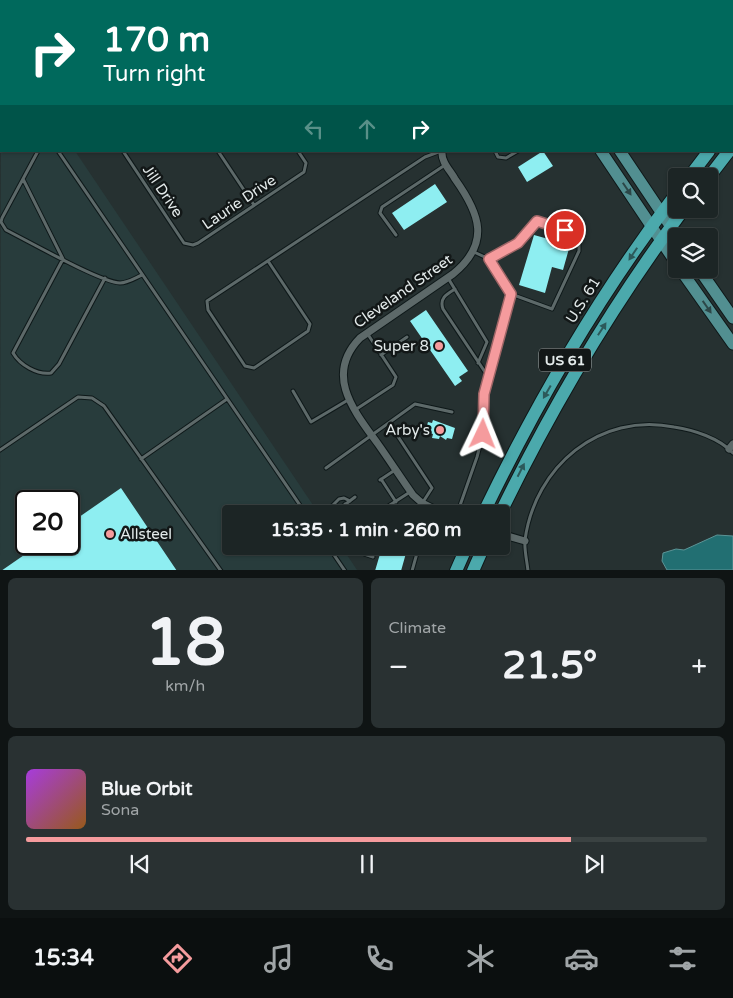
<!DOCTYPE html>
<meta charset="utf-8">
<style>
:root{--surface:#1c2525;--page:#293132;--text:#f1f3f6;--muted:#a0a5a7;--line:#3a4242;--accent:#f59b9d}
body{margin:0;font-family:"Varela Round",sans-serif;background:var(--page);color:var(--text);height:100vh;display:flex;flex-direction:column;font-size:19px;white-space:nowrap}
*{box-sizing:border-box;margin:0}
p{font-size:16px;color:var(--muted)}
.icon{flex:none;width:28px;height:28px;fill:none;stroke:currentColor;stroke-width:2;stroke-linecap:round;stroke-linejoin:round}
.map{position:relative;height:570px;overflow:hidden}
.details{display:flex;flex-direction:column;gap:8px;padding:8px;background:#0f1414;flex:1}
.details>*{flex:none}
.banner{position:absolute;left:0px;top:0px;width:734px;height:152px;box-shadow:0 1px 4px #0004,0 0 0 1px var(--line);background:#00695c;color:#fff;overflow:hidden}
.tools{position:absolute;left:668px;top:168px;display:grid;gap:10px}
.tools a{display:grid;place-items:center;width:50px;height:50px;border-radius:5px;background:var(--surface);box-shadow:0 1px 4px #0004,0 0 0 1px var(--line);font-size:25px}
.speed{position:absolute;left:15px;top:490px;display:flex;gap:10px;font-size:25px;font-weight:700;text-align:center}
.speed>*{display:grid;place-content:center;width:65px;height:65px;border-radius:50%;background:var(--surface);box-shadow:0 1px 4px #0004,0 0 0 1px var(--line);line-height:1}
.speed .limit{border:2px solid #111;border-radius:8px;background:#fff;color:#111}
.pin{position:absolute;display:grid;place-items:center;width:42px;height:42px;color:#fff;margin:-21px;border:2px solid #fff;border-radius:50%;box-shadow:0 1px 5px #0007}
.me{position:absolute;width:55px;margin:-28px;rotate:2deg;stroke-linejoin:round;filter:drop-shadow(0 0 4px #0008)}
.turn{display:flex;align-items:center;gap:18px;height:105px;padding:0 20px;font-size:22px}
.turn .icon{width:65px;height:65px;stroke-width:2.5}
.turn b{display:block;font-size:35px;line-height:42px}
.lanes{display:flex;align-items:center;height:48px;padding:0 20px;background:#0003;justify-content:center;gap:25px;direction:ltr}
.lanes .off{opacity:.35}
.big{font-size:38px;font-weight:700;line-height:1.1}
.details .card{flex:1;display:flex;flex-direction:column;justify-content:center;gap:8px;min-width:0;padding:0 18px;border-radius:8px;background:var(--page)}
.details .dial{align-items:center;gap:0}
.dial b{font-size:65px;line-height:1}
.song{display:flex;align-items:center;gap:15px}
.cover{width:60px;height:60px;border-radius:8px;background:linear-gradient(135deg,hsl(280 70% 55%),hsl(30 70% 35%))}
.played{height:5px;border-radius:2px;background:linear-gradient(90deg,var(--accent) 80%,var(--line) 80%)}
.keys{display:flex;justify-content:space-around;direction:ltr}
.heat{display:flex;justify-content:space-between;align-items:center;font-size:28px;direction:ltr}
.details .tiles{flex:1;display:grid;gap:8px;grid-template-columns:1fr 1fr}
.card:last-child{grid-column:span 2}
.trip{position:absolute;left:222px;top:505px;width:288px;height:50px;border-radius:5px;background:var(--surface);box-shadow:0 1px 4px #0004,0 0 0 1px var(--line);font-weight:700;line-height:50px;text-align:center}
.tab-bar{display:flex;height:80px;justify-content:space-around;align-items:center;background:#0b0f0f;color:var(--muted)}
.tab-bar .icon{width:35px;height:35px}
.tab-bar .current{color:var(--accent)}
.tab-bar b{font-size:22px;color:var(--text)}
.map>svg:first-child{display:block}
.built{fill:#283c3c;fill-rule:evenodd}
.water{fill:#226f72;stroke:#5c9496}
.building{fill:#8eeef1}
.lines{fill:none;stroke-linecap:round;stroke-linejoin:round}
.lane-casing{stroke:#0e1819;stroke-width:5}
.street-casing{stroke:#0e1819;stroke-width:9}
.primary-casing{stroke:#0e1819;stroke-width:13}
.highway-casing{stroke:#0e1819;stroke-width:14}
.lane{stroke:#5d6969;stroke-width:3}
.street{stroke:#5d6969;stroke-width:7}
.primary{stroke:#528f91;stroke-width:11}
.highway{stroke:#4ba9ac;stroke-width:12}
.oneway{fill:#2c4748}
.oneway2{fill:#2c595a}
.route-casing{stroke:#9f6566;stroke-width:12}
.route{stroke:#f59b9d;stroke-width:9}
.poi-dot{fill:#f59b9d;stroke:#121717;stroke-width:2}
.labels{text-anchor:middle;stroke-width:5;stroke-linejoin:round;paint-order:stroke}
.shield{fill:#121717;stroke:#a4abab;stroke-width:1}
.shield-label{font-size:14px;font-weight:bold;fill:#e3eaea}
.street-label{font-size:15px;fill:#e3eaea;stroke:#121717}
.poi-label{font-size:15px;fill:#e3eaea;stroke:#121717;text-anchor:end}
</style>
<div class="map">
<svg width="733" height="571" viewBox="0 0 733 571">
<rect width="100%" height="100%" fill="#263131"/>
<!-- built -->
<path class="built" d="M0 0H91V1H1L0 91Z
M1 119V151H75L319 514H231V546H341L357 570H0ZM26 501H69V544H26Z"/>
<!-- water -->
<path class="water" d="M717 535 733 536V570H667L662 561 663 553 676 549 684 550Z"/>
<!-- building -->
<path class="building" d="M543 151 553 166 527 182 518 167Z
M435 184 447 202 404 230 392 213Z
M534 235 570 245 563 270 552 267 545 293 519 285Z
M426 310 468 371 459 377 462 381 455 386 410 321Z
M433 420 455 428 452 439 447 438 446 440 440 436 439 439 432 438 433 434 425 432 428 422 432 423Z
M121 488 177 571H1L40 544H69V524Z
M373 546H408L401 571H375L380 554 371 551Z"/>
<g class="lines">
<defs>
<path id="lane" d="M195 0 196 1
M241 0 242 1
M415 0 416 1
M585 0 586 1
M438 1 440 0
M38 151 2 218 1 222 6 230C28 241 100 282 120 283 128 283 135 278 142 275
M58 151 306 514
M123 151 184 243 193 245 198 243 304 172 306 163 298 151
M218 151 254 205
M495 151 498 157 506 158 518 151
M23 179 63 259 13 353C20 365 37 375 51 373L59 364 105 278
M396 235 380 213 382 207 445 165
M474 252 489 259 511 294 552 309 579 251V234L537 221 518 243 489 259
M268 261 310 324 308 331 254 368 245 366 208 310 207 301 425 157 441 151
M448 278 487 342 478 363
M455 289C447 294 439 298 443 309L489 378
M381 355 407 337
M293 391 311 422 348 400
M355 410 393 385 396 377 367 333
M389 423 432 488 423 502
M0 450 78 397 92 398 104 406 221 571
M141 459 227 399
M326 468 415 404 452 412
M381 479 396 502
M380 480 395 470
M345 504 352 514
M334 512 332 506 339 499 344 498 350 501
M334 513 355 497
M376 514 410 492
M383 514 386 509 396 514
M457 514 477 457 483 434 484 394 511 294
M328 546 345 571
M364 546V554L373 557
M412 571 419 546
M528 571C527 561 524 549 525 540 535 466 600 412 674 427 694 430 719 438 733 453"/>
<path id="street" d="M552 0 553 1
M156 1 158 0
M593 1 595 0
M442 151C441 162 450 170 455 179 480 214 491 243 453 274L360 338C324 375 354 411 378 444 390 461 401 478 413 495L422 503 444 514
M729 449 733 444
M501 534 525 541"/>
<path id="primary" d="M501 0 502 1
M519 0V1
M601 151 676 263
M620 151 677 236
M680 269 733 344
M699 269 733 318"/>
<path id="highway" d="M732 122 733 121
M690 176 709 151
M709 177 729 151
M483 514C537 402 600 293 676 194
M500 514C552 407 613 304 684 209
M456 571 467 546
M473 571 484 546"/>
</defs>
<!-- lane casing -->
<use href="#lane" class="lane-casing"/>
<!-- street casing -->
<use href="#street" class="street-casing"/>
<!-- primary casing -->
<use href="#primary" class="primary-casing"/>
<!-- highway casing -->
<use href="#highway" class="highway-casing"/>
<!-- lane -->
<use href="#lane" class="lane"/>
<!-- street -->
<use href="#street" class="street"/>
<!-- primary -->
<use href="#primary" class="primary"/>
<!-- highway -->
<use href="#highway" class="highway"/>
</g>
<!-- one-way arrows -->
<defs><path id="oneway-solid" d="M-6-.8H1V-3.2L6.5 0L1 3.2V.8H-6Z" transform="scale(1.25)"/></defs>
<g class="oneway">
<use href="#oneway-solid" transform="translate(627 189) rotate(56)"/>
<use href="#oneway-solid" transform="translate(707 307) rotate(55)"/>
</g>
<g class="oneway2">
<use href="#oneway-solid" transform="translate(633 254) rotate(124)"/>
<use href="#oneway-solid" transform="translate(602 329) rotate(-57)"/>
<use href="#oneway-solid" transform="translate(547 392) rotate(120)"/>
<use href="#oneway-solid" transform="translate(521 470) rotate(-63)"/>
</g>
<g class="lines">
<defs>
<path id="route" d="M483 434 484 394 511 294 489 259 518 243 537 221 565 230"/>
</defs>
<!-- route casing -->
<use href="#route" class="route-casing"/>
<!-- route -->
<use href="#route" class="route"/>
</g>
<!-- markers -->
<g class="poi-dot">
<circle cx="439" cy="346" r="5"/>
<circle cx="440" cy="430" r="5"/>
<circle cx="110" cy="534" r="5"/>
</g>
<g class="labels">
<!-- shield labels -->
<rect class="shield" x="539" y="348.5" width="52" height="23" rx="4"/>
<g class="shield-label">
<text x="565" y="365">US 61</text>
</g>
<!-- street labels -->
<g class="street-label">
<text transform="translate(163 191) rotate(56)" y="5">Jill Drive</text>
<text transform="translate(239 202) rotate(-34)" y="5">Laurie Drive</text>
<text transform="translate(403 291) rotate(-35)" y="5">Cleveland Street</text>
<text transform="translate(583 300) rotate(-58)" y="5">U.S. 61</text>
</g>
<!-- poi labels -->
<g class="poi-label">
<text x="429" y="351">Super 8</text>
<text x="430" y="435">Arby's</text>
<text x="120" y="539" text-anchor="start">Allsteel</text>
</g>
</g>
</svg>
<div class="tools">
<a><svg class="icon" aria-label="search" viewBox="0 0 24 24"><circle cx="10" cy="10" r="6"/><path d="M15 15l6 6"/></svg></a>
<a><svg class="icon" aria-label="layers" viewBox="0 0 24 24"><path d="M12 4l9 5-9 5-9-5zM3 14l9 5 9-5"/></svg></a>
</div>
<div class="speed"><div class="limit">20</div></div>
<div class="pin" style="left:565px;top:230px;background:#d93025"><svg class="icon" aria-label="arrive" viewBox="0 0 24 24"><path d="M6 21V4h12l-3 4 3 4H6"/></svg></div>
<svg class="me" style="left:483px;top:434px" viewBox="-20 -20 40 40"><path d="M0-17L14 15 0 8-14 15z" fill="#f59b9d" stroke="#fff" stroke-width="4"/></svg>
<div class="trip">15:35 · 1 min · 260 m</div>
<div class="banner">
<div class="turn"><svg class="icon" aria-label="right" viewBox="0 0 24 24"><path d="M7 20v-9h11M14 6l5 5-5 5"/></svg><div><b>170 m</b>Turn right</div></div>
<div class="lanes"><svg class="icon off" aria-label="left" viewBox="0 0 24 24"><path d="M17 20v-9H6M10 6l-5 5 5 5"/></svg><svg class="icon off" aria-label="ahead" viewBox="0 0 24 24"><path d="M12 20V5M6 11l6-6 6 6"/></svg><svg class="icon" aria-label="right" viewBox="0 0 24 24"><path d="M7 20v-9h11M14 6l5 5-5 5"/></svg></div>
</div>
</div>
<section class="details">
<div class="tiles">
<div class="card dial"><b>18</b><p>km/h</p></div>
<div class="card"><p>Climate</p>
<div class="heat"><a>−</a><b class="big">21.5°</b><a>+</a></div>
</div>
<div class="card">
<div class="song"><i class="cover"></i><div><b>Blue Orbit</b><p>Sona</p></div></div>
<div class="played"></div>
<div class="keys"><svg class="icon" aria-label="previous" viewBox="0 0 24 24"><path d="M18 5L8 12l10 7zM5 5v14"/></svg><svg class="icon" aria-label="pause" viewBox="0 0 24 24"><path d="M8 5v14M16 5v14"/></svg><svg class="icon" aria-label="next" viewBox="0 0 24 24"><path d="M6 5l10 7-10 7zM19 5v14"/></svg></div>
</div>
</div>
</section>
<nav class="tab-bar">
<b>15:34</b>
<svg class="icon current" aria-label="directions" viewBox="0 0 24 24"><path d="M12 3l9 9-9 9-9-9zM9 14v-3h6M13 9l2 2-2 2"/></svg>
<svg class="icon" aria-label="music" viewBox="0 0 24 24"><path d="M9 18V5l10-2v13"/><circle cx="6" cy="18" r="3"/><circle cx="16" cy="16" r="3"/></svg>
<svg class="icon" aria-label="phone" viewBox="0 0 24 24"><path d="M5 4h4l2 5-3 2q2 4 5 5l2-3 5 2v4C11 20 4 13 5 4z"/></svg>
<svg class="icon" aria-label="climate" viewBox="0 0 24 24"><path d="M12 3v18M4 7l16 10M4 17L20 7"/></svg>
<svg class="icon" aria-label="car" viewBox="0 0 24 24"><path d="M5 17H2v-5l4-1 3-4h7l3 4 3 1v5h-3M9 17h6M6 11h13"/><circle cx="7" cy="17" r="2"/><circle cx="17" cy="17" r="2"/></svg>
<svg class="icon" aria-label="filters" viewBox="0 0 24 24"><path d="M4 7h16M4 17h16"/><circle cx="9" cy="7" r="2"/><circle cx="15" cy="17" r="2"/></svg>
</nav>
